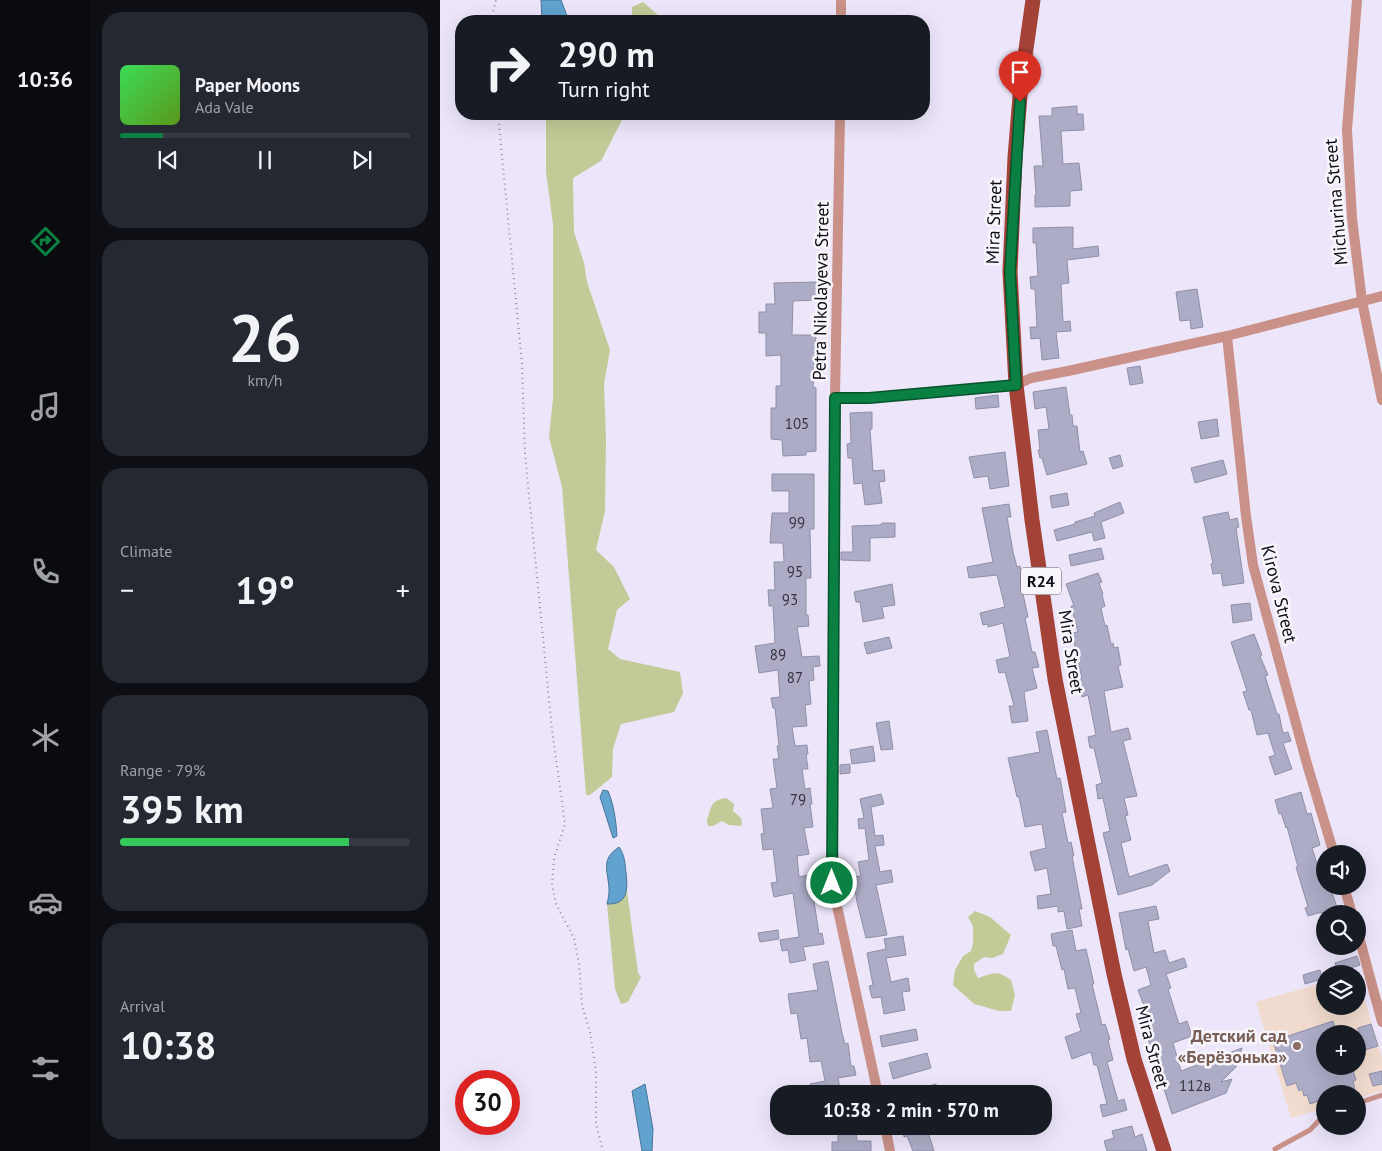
<!DOCTYPE html>
<meta charset="utf-8">
<style>
:root{--surface:#171b24;--page:#242831;--text:#f1f3f6;--muted:#9ea1a6;--line:#363941;--accent:#0b8043}
body{margin:0;font-family:"PT Sans",sans-serif;background:var(--page);color:var(--text);height:100vh;display:flex;flex-direction:column;font-size:19px;white-space:nowrap}
*{box-sizing:border-box;margin:0}
p{font-size:16px;color:var(--muted)}
.icon{flex:none;width:28px;height:28px;fill:none;stroke:currentColor;stroke-width:2;stroke-linecap:round;stroke-linejoin:round}
.map{position:relative;flex:1;overflow:hidden}
.details{display:flex;flex-direction:column;gap:12px;padding:12px;background:#0d0f14;width:350px}
.details>*{flex:none}
.banner{position:absolute;left:15px;top:15px;width:475px;height:105px;border-radius:20px;box-shadow:0 5px 20px #0002;background:#171b24;color:var(--text);overflow:hidden}
.controls{position:absolute;left:876px;top:845px;display:grid;gap:10px}
.controls a{display:grid;place-items:center;width:50px;height:50px;border-radius:50%;background:var(--surface);box-shadow:0 5px 20px #0002;font-size:25px}
.speed{position:absolute;left:15px;top:1070px;display:flex;gap:10px;font-size:25px;font-weight:700;text-align:center}
.speed>*{display:grid;place-content:center;width:65px;height:65px;border-radius:50%;background:var(--surface);box-shadow:0 5px 20px #0002;line-height:1}
.speed .limit{border:8px solid #d22;background:#fff;color:#111}
.pin{position:absolute;display:grid;place-items:center;width:42px;height:42px;color:#fff;margin:-51px -21px;border-radius:50% 50% 50% 0;rotate:-45deg;box-shadow:0 0 5px #0007}
.pin .icon{rotate:45deg}
.me{position:absolute;width:55px;margin:-28px;rotate:0deg;stroke-linejoin:round;filter:drop-shadow(0 0 4px #0008)}
.turn{display:flex;align-items:center;gap:18px;height:105px;padding:0 20px;font-size:22px}
.turn .icon{width:65px;height:65px;stroke-width:2.5}
.turn b{display:block;font-size:35px;line-height:42px}
.big{font-size:38px;font-weight:800;line-height:1.1}
.details .tile{flex:1;display:flex;flex-direction:column;justify-content:center;gap:8px;min-width:0;padding:0 18px;border-radius:20px;background:var(--page)}
.details .dial{align-items:center;gap:0}
.dial b{font-size:65px;line-height:1}
.song{display:flex;align-items:center;gap:15px}
.cover{width:60px;height:60px;border-radius:8px;background:linear-gradient(135deg,hsl(130 70% 55%),hsl(90 70% 35%))}
.played{height:5px;border-radius:2px;background:linear-gradient(90deg,var(--accent) 15%,var(--line) 15%)}
.keys{display:flex;justify-content:space-around;direction:ltr}
.heat{display:flex;justify-content:space-between;align-items:center;font-size:28px;direction:ltr}
.charge{height:8px;border-radius:4px;background:linear-gradient(90deg,#34c759 79%,var(--line) 0)}
.trip{position:absolute;left:330px;top:1085px;width:282px;height:50px;border-radius:20px;background:var(--surface);box-shadow:0 5px 20px #0002;font-weight:800;line-height:50px;text-align:center}
main{display:flex;flex:1;min-height:0}
.dock{display:flex;flex-direction:column;width:90px;justify-content:space-around;align-items:center;background:#090b0e;color:var(--muted)}
.dock .icon{width:35px;height:35px}
.dock .active{color:var(--accent)}
.dock b{font-size:22px;color:var(--text)}
.map>svg:first-child{display:block}
.education{fill:#f1dbce;fill-rule:evenodd}
.green{fill:#c2cb97}
.water{fill:#61a2cf;stroke:#497597}
.building{fill:#acacc7;stroke:#8f8fa8}
.lines{fill:none;stroke-linecap:round;stroke-linejoin:round}
.path{stroke:#918b9b;stroke-width:2;stroke-dasharray:1 4;stroke-linecap:butt}
.lane{stroke:#c99188;stroke-width:5}
.street{stroke:#c99188;stroke-width:10}
.primary{stroke:#a34236;stroke-width:15}
.route-casing{stroke:#07532c;stroke-width:12}
.route{stroke:#0b8043;stroke-width:9}
.education-dot{fill:#8d6e63;stroke:#f8f6fc;stroke-width:2}
.labels{text-anchor:middle;stroke-width:5;stroke-linejoin:round;paint-order:stroke}
.number-label{font-size:15px;fill:#373442}
.shield{fill:#f8f6fc;stroke:#56525a;stroke-width:1}
.shield-label{font-size:16px;font-weight:bold;fill:#100c15}
.street-label{font-size:18px;fill:#100c15;stroke:#f8f6fc}
.education-label{font-size:18px;font-weight:bold;fill:#785e54;stroke:#f8f6fc;text-anchor:end}
</style>
<main>
<nav class="dock">
<b>10:36</b>
<svg class="icon active" aria-label="directions" viewBox="0 0 24 24"><path d="M12 3l9 9-9 9-9-9zM9 14v-3h6M13 9l2 2-2 2"/></svg>
<svg class="icon" aria-label="music" viewBox="0 0 24 24"><path d="M9 18V5l10-2v13"/><circle cx="6" cy="18" r="3"/><circle cx="16" cy="16" r="3"/></svg>
<svg class="icon" aria-label="phone" viewBox="0 0 24 24"><path d="M5 4h4l2 5-3 2q2 4 5 5l2-3 5 2v4C11 20 4 13 5 4z"/></svg>
<svg class="icon" aria-label="climate" viewBox="0 0 24 24"><path d="M12 3v18M4 7l16 10M4 17L20 7"/></svg>
<svg class="icon" aria-label="car" viewBox="0 0 24 24"><path d="M5 17H2v-5l4-1 3-4h7l3 4 3 1v5h-3M9 17h6M6 11h13"/><circle cx="7" cy="17" r="2"/><circle cx="17" cy="17" r="2"/></svg>
<svg class="icon" aria-label="filters" viewBox="0 0 24 24"><path d="M4 7h16M4 17h16"/><circle cx="9" cy="7" r="2"/><circle cx="15" cy="17" r="2"/></svg>
</nav>
<section class="details">
<div class="tile">
<div class="song"><i class="cover"></i><div><b>Paper Moons</b><p>Ada Vale</p></div></div>
<div class="played"></div>
<div class="keys"><svg class="icon" aria-label="previous" viewBox="0 0 24 24"><path d="M18 5L8 12l10 7zM5 5v14"/></svg><svg class="icon" aria-label="pause" viewBox="0 0 24 24"><path d="M8 5v14M16 5v14"/></svg><svg class="icon" aria-label="next" viewBox="0 0 24 24"><path d="M6 5l10 7-10 7zM19 5v14"/></svg></div>
</div>
<div class="tile dial"><b>26</b><p>km/h</p></div>
<div class="tile"><p>Climate</p>
<div class="heat"><a>−</a><b class="big">19°</b><a>+</a></div>
</div>
<div class="tile"><p>Range · 79%</p><b class="big">395 km</b><div class="charge"></div></div>
<div class="tile"><p>Arrival</p><b class="big">10:38</b></div>
</section>
<div class="map">
<svg width="942" height="1151" viewBox="0 0 942 1151">
<rect width="100%" height="100%" fill="#ede6fb"/>
<!-- education -->
<path class="education" d="M918 976 942 1058V1091L918 1098V1094H885V1108L851 1118 816 1002 885 982V1006H918ZM885 1034H918V1066H885Z"/>
<!-- green -->
<path class="green" d="M203 2 225 21H192V7Z
M106 114H185L161 161 133 178 134 232 144 263 147 282 170 350 164 384 166 440 165 511 156 550 174 567 190 599 177 610 168 649 180 659 240 672 243 693 234 712 181 724 173 749 172 777 150 795H146L122 487 109 437 113 398V224L106 172Z
M286 798 294 804 293 811 301 818 302 823 301 826 289 825 282 821 273 826H268C266 820 267 819 269 814 272 803 274 800 286 798Z
M187 891 198 973 201 977 188 1002 181 1004 175 989 167 904C178 904 182 900 187 891Z
M535 911 550 917 571 935 563 954 552 958 544 957 534 964V970L538 978C555 973 556 970 571 980L575 995 571 1011H559L534 1004 513 985 515 970 523 956 531 951 533 943V926L528 917Z"/>
<!-- water -->
<path class="water" d="M101 0H121L129 21H102Z
M163 790 168 791C174 805 176 821 177 836L173 838 160 797Z
M179 847C185 855 185 864 186 873 188 889 188 905 167 904 168 900 169 895 169 891 169 872 159 860 179 847Z
M205 1084 213 1129 212 1151H202L192 1091Z"/>
<!-- building -->
<path class="building" d="M637 106V114H643L644 130 621 131 623 164 639 163 642 190 630 191V206L595 207V195L596 194 594 166H603L599 116H612V108Z
M633 227V249L658 246 659 256 627 260 629 283 621 284 623 322 630 321 631 331 616 332 619 358 602 360 600 338 591 339 590 327H597L595 289H591L590 277 598 276 596 243H593V228Z
M377 282V300L353 301 352 335H376L373 387 376 388V451L366 452V455L343 456 342 440 331 439V408H336V386H341V355L326 356V333H319V312H326V304H335L334 283Z
M757 289 763 327 751 329 750 320 740 321 736 292Z
M700 366 703 383 690 385 687 368Z
M626 387 630 415H632L633 426H637L640 452 643 451 647 464 607 475 602 458H600L598 450H600L598 430 609 429 606 407 595 409 593 392Z
M558 395 559 407 536 409 535 398Z
M432 412V429H430L433 471 444 470 445 481 439 482 442 503 425 505 422 483 414 484 412 458H408L407 444 411 443 410 413Z
M777 419 779 436 761 439 758 422Z
M565 452 569 486 550 489 548 476 534 478 529 457Z
M680 455 683 466 673 469 669 458Z
M783 460 787 474 755 483 751 468Z
M332 474H374V529H370L371 578H366V615H368L369 626 357 627 362 657 379 656 380 666 373 667 374 680 369 681 371 704 365 705 367 726 352 727 355 746 367 745 368 754H366L368 769H362L365 789 370 788 372 804H370L373 827 364 828 369 854 357 856 359 877 373 874 376 888H372L379 934 382 933 384 944 363 947 366 960 350 963 348 950 342 951 340 940 359 937 353 893 334 897 331 883 337 882 333 849 323 850 321 834 324 833 321 809 333 808 330 789 337 788 333 759H339L337 746H339L335 708H333L331 698 340 697 338 670 319 673 315 646 335 643 333 606H329L328 590H335L334 562H344L343 543H330L332 513H349V491H332Z
M627 493 629 505 612 508 610 496Z
M680 502 684 513 661 522 665 538 654 541 652 532 617 541 614 530 635 524V522L655 516 654 513Z
M569 504 571 517H567L573 552 577 567 580 566 586 593 583 594 588 617 585 618 592 652H595L599 667 592 668 597 688 584 692 588 721 572 723 569 706H574L565 672 559 673 556 660 570 657 563 623 548 627V624L543 625 540 613 565 607 557 575 529 578 527 567 553 562 542 508Z
M788 512 790 520 797 518 799 527 796 528 804 583 783 586 781 573 773 574 771 564 773 563 763 517Z
M442 523H455V537L430 538V561L401 560V552H413L412 526 440 525Z
M661 548 664 559 631 566 629 555Z
M658 573 662 582 659 583 663 594 662 595 665 606 661 608 665 626 667 625 671 644 673 643 674 648 678 647 681 665 678 666 683 687 664 691 671 732 688 728 691 739 683 741 697 796 684 798 688 815 685 816 691 840 681 843 689 877 727 864 730 871 712 885 678 895 663 833 670 831 663 798 658 799 656 785 662 783 654 748H650L648 737 656 735 648 695 642 697 638 680 642 679 632 633 638 632 631 606H634L626 584Z
M452 584 455 605 442 607 444 618 423 622 420 602H416L414 592Z
M810 603 812 620 793 623 791 605Z
M814 634 822 655 820 656 828 675 825 676 837 714H839L843 733 848 732 851 741 843 743 852 769 835 775 829 757 835 755 828 733 817 735 811 710H809L803 692 807 691 791 642Z
M449 637 452 648 427 654 424 643Z
M449 721 453 749 441 750 436 723Z
M607 730 617 779 620 778 626 812 622 813 628 843 631 842 634 856H632L642 909H639L642 926 627 929 624 911 618 912V906L598 909 597 896 611 894 607 868 595 871 590 852 606 848 602 824 585 827 579 797H577L568 758 600 752 596 732Z
M433 746 435 761 412 764 410 750Z
M410 764V773L400 774V765Z
M861 792 867 814 871 813 880 845 872 848 878 867 885 865V886H890L899 914 878 913 868 916 865 908 868 907 856 867H858L847 827 846 828 841 813 839 814 835 800Z
M441 794 444 804 431 807 435 836 443 835 444 845 435 846 440 872 451 870 453 882 436 885 447 935 426 938 417 902 413 877 421 876 418 862 429 860 425 828 419 829 418 819 424 818 420 799Z
M716 906 719 919 708 921 714 953 725 950 729 963 744 958 747 967 726 974 731 988 728 989 739 1024 747 1021 752 1036 733 1043 741 1071 802 1048 796 1067 781 1082 792 1079 786 1093 732 1114 707 1036 711 1034 704 1012 706 1011 698 990 711 985 706 967 694 971 688 949 686 950 679 913Z
M338 930 339 939 320 942 318 933Z
M632 930 636 951 646 949 654 984H652L662 1025 665 1024 670 1039 668 1040 673 1060 667 1062 678 1101 684 1099 687 1110 663 1117 660 1105 667 1104 657 1065H654L651 1052 632 1059 625 1037 641 1031 636 1014 641 1013 635 988 628 989 624 969 622 970 616 946H613L611 934Z
M463 936 466 955 446 958 451 982 468 978 470 991 462 992 465 1010 444 1014 441 997 432 998 429 986 433 985 427 953 446 949 444 939Z
M917 956 920 965 898 972 895 963Z
M388 961 402 1033 405 1044 408 1043 411 1066H414L416 1075 398 1078 401 1094H392L391 1092 372 1094 370 1084 385 1081 381 1061 370 1062 367 1038 361 1039 357 1013 351 1014 348 994 378 990 373 964Z
M880 970 882 979 865 984 863 975Z
M893 1021 897 1034H885V1066H895L896 1072 912 1067 916 1080 913 1081 915 1090 904 1094H885V1099L870 1104 867 1095 864 1096 862 1089 859 1091 856 1083 847 1086 833 1041Z
M931 1024 938 1046 918 1052V1028Z
M476 1029 478 1040 442 1047 440 1036Z
M487 1053 491 1068 453 1079 449 1063Z
M942 1071V1084L933 1086 929 1074Z
M496 1084 499 1094H470V1091Z
M462 1126H486L494 1151H473L467 1136 464 1137Z
M692 1126 695 1137 702 1134 707 1151H667L664 1141 674 1138 672 1131Z
M416 1132 417 1141H431V1151H392V1142H398V1134Z"/>
<g class="lines">
<!-- path -->
<path class="path" d="M51 21 56 0
M58 114 82 364 85 454 112 730 125 824 114 858 112 885 116 904 134 938 139 964 142 1005 150 1032 156 1072V1124L163 1151"/>
<!-- lane -->
<path class="lane" d="M918 1103 942 1095
M835 1149 870 1130 885 1114"/>
<!-- street -->
<path class="street" d="M917 0 907 130 912 218 922 301 942 400
M401 21V0
M400 114 395 398 392 883 438 1094
M787 336 806 516 813 565 867 764 894 854
M395 398H429L576 385 591 378 628 371 787 336 942 296
M904 886 912 914
M918 933 942 1022
M445 1126 450 1151"/>
<!-- primary -->
<path class="primary" d="M593 0 581 84 575 157 570 272 576 385 592 520 615 679 674 974 694 1059 724 1151"/>
</g>
<g class="lines">
<defs>
<path id="route" d="M392 883 395 398H429L576 385 570 272 580 102"/>
</defs>
<!-- route casing -->
<use href="#route" class="route-casing"/>
<!-- route -->
<use href="#route" class="route"/>
</g>
<!-- markers -->
<circle class="education-dot" cx="857" cy="1046" r="5"/>
<g class="labels">
<!-- number labels -->
<g class="number-label">
<text x="357" y="429">105</text>
<text x="357" y="528">99</text>
<text x="355" y="577">95</text>
<text x="350" y="605">93</text>
<text x="338" y="660">89</text>
<text x="355" y="683">87</text>
<text x="358" y="805">79</text>
<text x="755" y="1091">112в</text>
</g>
<!-- shield labels -->
<rect class="shield" x="581" y="567.5" width="40" height="27" rx="4"/>
<g class="shield-label">
<text x="601" y="587">R24</text>
</g>
<!-- street labels -->
<g class="street-label">
<text transform="translate(896 202) rotate(-95)" y="6">Michurina Street</text>
<text transform="translate(554 222) rotate(-88)" y="6">Mira Street</text>
<text transform="translate(381 291) rotate(-89)" y="6">Petra Nikolayeva Street</text>
<text transform="translate(839 594) rotate(76)" y="6">Kirova Street</text>
<text transform="translate(631 652) rotate(81)" y="6">Mira Street</text>
<text transform="translate(712 1047) rotate(75)" y="6">Mira Street</text>
</g>
<!-- education labels -->
<g class="education-label">
<text x="847" y="1042">Детский сад<tspan x="847" dy="21">«Берёзонька»</tspan></text>
</g>
</g>
</svg>
<div class="controls">
<a><svg class="icon" aria-label="sound" viewBox="0 0 24 24"><path d="M4 9h4l5-4v14l-5-4H4zM17 9q2 3 0 6"/></svg></a>
<a><svg class="icon" aria-label="search" viewBox="0 0 24 24"><circle cx="10" cy="10" r="6"/><path d="M15 15l6 6"/></svg></a>
<a><svg class="icon" aria-label="layers" viewBox="0 0 24 24"><path d="M12 4l9 5-9 5-9-5zM3 14l9 5 9-5"/></svg></a>
<a>+</a>
<a>−</a>
</div>
<div class="speed"><div class="limit">30</div></div>
<div class="pin" style="left:580px;top:102px;background:#d93025"><svg class="icon" aria-label="arrive" viewBox="0 0 24 24"><path d="M6 21V4h12l-3 4 3 4H6"/></svg></div>
<svg class="me" style="left:392px;top:883px" viewBox="-20 -20 40 40"><circle r="17" fill="#0b8043" stroke="#fff" stroke-width="3"/><path d="M0-11L8 9 0 5-8 9z" fill="#fff"/></svg>
<div class="trip">10:38 · 2 min · 570 m</div>
<div class="banner">
<div class="turn"><svg class="icon" aria-label="right" viewBox="0 0 24 24"><path d="M7 20v-9h11M14 6l5 5-5 5"/></svg><div><b>290 m</b>Turn right</div></div>
</div>
</div>
</main>
